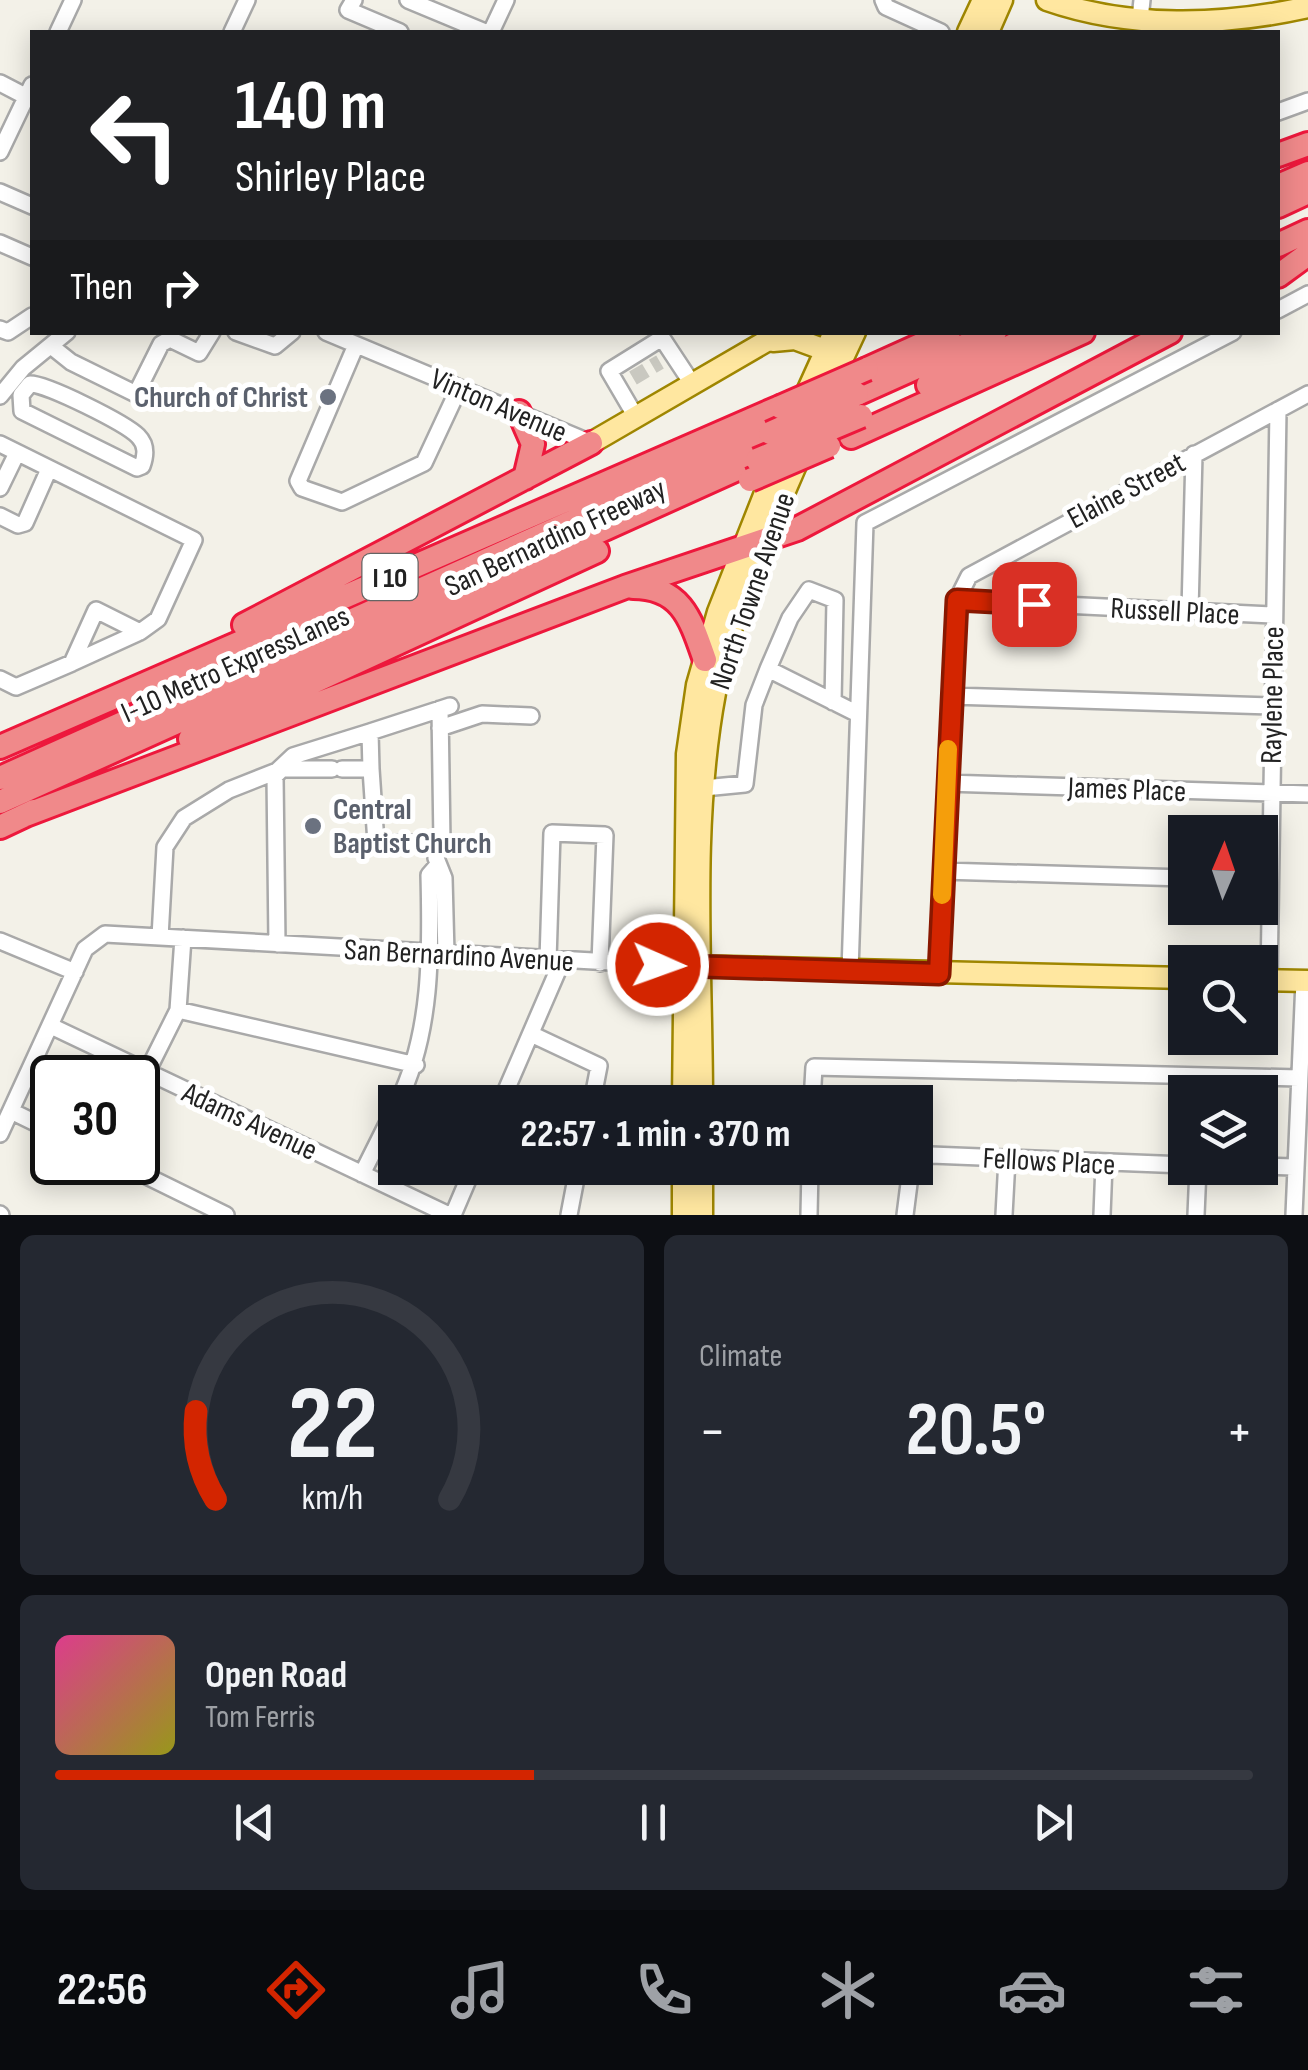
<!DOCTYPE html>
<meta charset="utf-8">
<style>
:root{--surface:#171b24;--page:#242831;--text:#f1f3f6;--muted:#9ea1a6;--line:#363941;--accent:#d32500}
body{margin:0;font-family:"Sofia Sans Condensed",sans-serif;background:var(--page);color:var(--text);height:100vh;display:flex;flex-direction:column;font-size:38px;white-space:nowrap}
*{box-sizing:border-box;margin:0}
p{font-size:32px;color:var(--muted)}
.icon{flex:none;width:55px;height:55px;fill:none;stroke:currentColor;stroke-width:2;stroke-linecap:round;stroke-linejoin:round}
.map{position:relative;height:1215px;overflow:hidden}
.drawer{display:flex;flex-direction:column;gap:20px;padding:20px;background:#0d0f14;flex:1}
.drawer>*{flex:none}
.guide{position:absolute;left:30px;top:30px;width:1250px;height:305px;border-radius:0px;box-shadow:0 5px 25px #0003;background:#202124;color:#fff;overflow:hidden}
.needle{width:65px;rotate:2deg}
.buttons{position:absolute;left:1168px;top:815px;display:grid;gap:20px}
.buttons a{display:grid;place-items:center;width:110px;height:110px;border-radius:0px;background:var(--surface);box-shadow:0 5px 25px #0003;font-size:50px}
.speed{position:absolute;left:30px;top:1055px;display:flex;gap:20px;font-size:50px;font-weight:700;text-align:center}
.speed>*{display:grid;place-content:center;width:130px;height:130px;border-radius:50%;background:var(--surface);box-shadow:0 5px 25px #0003;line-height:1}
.speed .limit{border:5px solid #111;border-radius:15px;background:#fff;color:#111}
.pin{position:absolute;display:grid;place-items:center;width:85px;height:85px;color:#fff;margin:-42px;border-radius:20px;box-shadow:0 5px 15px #0006}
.me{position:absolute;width:110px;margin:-55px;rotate:92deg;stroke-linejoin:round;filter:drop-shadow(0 0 8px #0008)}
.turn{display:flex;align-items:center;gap:35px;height:210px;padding:0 40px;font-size:45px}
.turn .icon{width:130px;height:130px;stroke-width:2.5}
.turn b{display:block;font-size:70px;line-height:85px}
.then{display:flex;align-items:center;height:95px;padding:0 40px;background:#0003;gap:20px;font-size:38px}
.big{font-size:75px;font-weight:700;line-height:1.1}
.drawer .tile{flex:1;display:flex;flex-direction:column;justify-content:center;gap:15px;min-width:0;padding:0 35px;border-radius:15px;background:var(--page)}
.drawer .dial{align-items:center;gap:0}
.dial svg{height:260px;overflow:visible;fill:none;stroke:var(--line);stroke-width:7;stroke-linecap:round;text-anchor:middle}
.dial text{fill:var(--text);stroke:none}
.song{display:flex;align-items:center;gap:30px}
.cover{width:120px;height:120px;border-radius:15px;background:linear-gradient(135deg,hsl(330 70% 55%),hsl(60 70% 35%))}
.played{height:10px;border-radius:5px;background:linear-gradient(90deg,var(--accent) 40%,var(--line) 40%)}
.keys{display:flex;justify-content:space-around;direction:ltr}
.heat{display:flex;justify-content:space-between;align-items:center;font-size:55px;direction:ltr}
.drawer .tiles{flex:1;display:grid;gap:20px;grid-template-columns:1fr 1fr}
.tile:last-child{grid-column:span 2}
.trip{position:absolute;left:378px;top:1085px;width:555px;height:100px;border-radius:0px;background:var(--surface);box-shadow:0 5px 25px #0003;font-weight:700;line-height:100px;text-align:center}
.menu{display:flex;height:160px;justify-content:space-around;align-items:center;background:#090b0e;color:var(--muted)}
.menu .icon{width:70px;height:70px}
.menu .selected{color:var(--accent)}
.menu b{font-size:45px;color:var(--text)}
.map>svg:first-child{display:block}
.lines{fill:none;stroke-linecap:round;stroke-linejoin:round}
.minor-tunnel{stroke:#c9c8c0;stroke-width:15;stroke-dasharray:15 8;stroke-linecap:butt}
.minor-casing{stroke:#a9a9a9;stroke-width:20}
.major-casing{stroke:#9f8600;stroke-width:25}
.highway-casing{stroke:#ed183c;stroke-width:28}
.minor{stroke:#fff;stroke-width:15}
.major{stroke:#ffe7a0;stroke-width:20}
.highway{stroke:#f0898a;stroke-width:22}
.highway-bridge-casing{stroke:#ed183c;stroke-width:28;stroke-linecap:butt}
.highway-bridge{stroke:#f0898a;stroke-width:22}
.route-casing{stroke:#891800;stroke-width:25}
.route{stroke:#d32500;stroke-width:18}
.slow{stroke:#f59e0b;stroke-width:18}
.worship-dot{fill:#6b7280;stroke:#fff;stroke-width:4}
.labels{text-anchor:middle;stroke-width:10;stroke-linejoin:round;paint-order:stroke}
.shield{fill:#fff;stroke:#646464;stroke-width:2.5}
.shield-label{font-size:28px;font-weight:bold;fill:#222}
.worship-label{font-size:30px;font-weight:bold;fill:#5b616d;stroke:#fff;text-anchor:end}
.street-label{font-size:30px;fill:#222;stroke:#fff}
</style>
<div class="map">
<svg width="1308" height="1215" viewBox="0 0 1308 1215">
<rect width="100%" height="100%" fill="#f3f1e8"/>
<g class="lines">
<!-- minor-tunnel -->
<path class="minor-tunnel" d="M633 378 660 362"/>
<defs>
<path id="minor" d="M354 0 348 10 400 32
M408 0 485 32
M883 0 886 7 941 32
M1140 19 1142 0
M58 32 73 0
M232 32 247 0
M491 32 506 0
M0 83 27 97
M1278 112 1308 101
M0 152 32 85
M0 192 32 206
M0 243 32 257
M1278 310 1308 294
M0 329 8 332 32 316
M236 332 275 346 292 332
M326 332 591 443
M356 345 298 481 302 488 342 502 424 463 459 388
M51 346 71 362 136 394 161 344 170 339 199 353 212 332
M30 384C47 384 125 423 138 436 147 445 146 455 142 466L137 468 22 411 21 395Z
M0 396 23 368 67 332
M636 417 609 371 662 338 693 385
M0 444 194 540 158 619 140 632 96 610 72 663 16 687 0 679
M0 488 17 453
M0 516 18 525 25 523 49 469
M957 600 1273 615
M1190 611 1194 454
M72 663 140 632
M951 696 1271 706
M833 702 835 600 809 590 790 618 768 669 858 714
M440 728 482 714 531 716
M342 769H371L370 732 450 706
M371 769 376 843H442L440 709
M946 783 1308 794
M704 788 745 784 754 705 768 669
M436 858 444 878 446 954
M943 871 1185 878
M160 937 165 847 184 818 229 790 277 771 293 756 370 732
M0 941 75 972
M277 944 275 776 282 769H332
M548 960 552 833 605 835 600 963
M850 971 865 523 1233 332
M939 974 957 600 969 576 1308 394
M1269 980 1278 410
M178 1010 416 1065
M51 1026 449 1215
M531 1034 599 1066 592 1102
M147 1072 178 1010 183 938
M398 1102C432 1033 431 952 429 875L436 867
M501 1102 562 961
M812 1102 814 1067 1299 1078
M11 1111 52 1131
M0 1134 85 949 105 934 683 966
M915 1161 931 1155 1185 1165
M118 1162 226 1215
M1260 1166 1293 1167
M362 1174 395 1108
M0 1214 1 1215
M453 1215 473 1168
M569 1215 578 1168
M809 1215 810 1168
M905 1215 911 1168
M1004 1215 1007 1159
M1102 1215 1104 1164
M1196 1215 1198 1168
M1294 1215 1304 981"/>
<path id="major" d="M1047 0C1130 29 1223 26 1308 7
M968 32 983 0
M988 32 1002 0
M773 341 795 339 825 350
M827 392 855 332
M801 405 834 332
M591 443 782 332
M690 966 1185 978
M1260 980 1308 981
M683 1102 687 754 697 685 718 612 778 460
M702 1102C702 968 690 826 715 693 731 609 769 529 802 451
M683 1168V1215
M702 1168V1215"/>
<path id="highway" d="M1278 155 1308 144
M1278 186 1308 173
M1278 206 1308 192
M1278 245 1308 231
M1278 276 1308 254
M867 369 949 332
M928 385 1041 332
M857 394 995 332
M519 412 533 444 525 478
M851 437 1083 332
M633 587C682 587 691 620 705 660
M244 625 591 443
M190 739 597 551
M0 747 780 407
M0 778 770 433
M0 802 757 460
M23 816 625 587 797 529 1170 332
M0 827 34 811"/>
</defs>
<!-- minor casing -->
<use href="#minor" class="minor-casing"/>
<!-- major casing -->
<use href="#major" class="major-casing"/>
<!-- highway casing -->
<use href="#highway" class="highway-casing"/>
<!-- minor -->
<use href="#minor" class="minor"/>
<!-- major -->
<use href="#major" class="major"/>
<!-- highway -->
<use href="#highway" class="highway"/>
<defs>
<path id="highway-bridge" d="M780 407 867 369
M770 433 857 394
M757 460 861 416
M750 480 829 446"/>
</defs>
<!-- highway-bridge casing -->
<use href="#highway-bridge" class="highway-bridge-casing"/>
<!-- highway-bridge -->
<use href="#highway-bridge" class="highway-bridge"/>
</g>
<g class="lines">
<defs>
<path id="route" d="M658 965 939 974 957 600 1034 604"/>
</defs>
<!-- route casing -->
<use href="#route" class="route-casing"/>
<!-- route -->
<use href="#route" class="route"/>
<!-- slow -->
<path class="slow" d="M942 895 948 749"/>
</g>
<!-- markers -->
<g class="worship-dot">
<circle cx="328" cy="397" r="10"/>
<circle cx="313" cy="826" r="10"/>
</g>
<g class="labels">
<!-- shield labels -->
<rect class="shield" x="362.5" y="554" width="55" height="46" rx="8"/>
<g class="shield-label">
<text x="390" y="587">I 10</text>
</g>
<!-- worship labels -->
<g class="worship-label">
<text x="308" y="407">Church of Christ</text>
<text x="333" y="819" text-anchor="start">Central<tspan x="333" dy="34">Baptist Church</tspan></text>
</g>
<!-- street labels -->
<g class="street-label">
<text transform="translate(499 405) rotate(23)" y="10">Vinton Avenue</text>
<text transform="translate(1126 490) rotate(-28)" y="10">Elaine Street</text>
<text transform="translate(555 537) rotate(-25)" y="10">San Bernardino Freeway</text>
<text transform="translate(752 591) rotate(-71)" y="10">North Towne Avenue</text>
<text transform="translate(1175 611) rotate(3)" y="10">Russell Place</text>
<text transform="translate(235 664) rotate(-24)" y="10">I-10 Metro ExpressLanes</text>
<text transform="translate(1272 695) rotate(-89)" y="10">Raylene Place</text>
<text transform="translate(1127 789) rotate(2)" y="10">James Place</text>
<text transform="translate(459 955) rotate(3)" y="10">San Bernardino Avenue</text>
<text transform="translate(250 1121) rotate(25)" y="10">Adams Avenue</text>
<text transform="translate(1049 1161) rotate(3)" y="10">Fellows Place</text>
</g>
</g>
</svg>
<div class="buttons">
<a><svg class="needle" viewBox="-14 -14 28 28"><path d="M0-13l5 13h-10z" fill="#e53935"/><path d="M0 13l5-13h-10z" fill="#9ea1a6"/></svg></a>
<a><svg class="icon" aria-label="search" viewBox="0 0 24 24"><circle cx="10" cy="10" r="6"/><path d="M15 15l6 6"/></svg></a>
<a><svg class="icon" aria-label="layers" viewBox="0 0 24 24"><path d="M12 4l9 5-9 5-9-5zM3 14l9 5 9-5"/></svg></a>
</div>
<div class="speed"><div class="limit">30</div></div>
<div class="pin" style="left:1034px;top:604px;background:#d93025"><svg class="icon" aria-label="arrive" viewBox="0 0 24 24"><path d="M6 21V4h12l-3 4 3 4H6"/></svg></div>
<svg class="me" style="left:658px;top:965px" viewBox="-20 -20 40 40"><circle r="17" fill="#d32500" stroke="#fff" stroke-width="3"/><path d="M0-11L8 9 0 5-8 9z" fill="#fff"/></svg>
<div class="trip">22:57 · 1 min · 370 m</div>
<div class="guide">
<div class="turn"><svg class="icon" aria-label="left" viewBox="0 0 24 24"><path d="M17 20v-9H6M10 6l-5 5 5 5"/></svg><div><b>140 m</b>Shirley Place</div></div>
<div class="then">Then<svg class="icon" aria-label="right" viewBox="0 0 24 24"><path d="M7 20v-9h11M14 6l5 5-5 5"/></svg></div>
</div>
</div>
<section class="drawer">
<div class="tiles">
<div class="tile dial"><svg viewBox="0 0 100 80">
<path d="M14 69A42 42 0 1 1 86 69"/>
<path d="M14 69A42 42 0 0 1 8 42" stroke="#d32500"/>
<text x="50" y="56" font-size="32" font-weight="700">22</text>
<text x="50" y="72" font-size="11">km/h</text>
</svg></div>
<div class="tile"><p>Climate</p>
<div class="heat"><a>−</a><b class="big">20.5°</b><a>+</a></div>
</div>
<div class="tile">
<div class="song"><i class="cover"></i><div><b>Open Road</b><p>Tom Ferris</p></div></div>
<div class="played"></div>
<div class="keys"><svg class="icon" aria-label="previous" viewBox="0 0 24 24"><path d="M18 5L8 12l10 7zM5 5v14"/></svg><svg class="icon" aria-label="pause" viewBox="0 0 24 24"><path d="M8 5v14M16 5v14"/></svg><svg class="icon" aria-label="next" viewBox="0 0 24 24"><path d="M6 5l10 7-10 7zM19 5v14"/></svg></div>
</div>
</div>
</section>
<nav class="menu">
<b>22:56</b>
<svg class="icon selected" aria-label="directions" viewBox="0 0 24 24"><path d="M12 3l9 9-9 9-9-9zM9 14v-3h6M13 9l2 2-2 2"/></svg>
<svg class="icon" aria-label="music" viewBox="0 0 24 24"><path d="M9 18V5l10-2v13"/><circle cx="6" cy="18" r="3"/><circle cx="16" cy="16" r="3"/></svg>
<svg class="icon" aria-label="phone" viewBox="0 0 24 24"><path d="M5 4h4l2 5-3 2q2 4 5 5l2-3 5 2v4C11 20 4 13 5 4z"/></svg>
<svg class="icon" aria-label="climate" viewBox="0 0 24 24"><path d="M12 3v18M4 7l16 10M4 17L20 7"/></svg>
<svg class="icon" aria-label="car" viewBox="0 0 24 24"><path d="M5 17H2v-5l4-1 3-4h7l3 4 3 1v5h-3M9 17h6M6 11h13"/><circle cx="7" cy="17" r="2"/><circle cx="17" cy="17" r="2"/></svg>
<svg class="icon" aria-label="filters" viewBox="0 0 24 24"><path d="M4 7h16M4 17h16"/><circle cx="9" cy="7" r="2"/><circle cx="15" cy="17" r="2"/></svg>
</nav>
